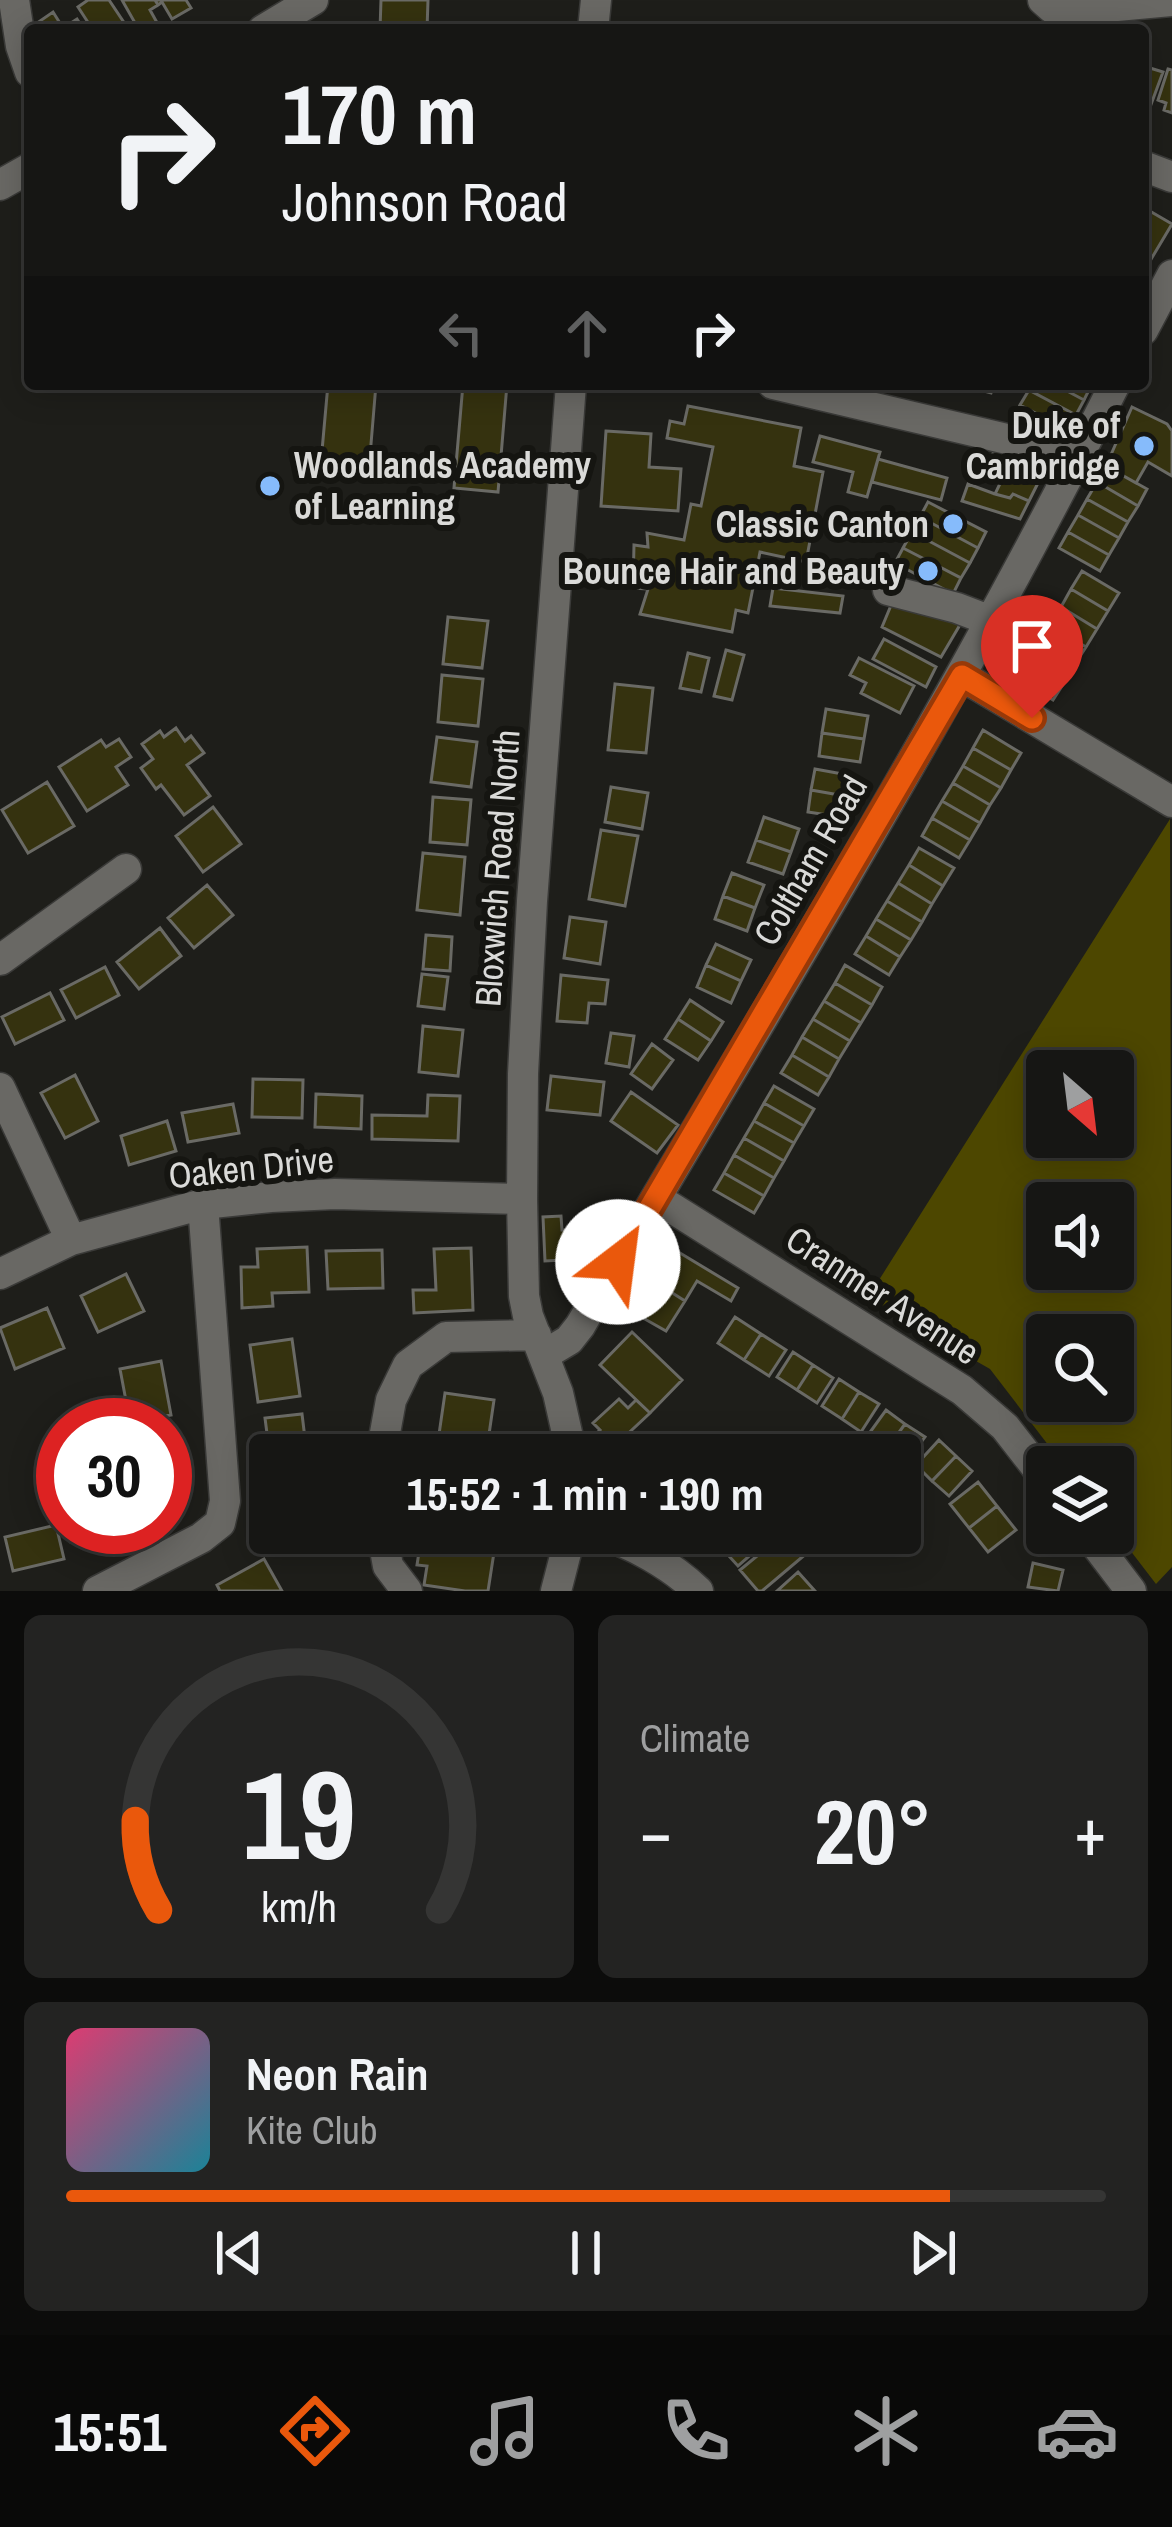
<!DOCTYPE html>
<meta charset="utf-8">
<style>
:root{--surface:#161614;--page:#232322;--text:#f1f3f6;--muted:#9e9fa0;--line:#353534;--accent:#ea580c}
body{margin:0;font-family:"Archivo Narrow",sans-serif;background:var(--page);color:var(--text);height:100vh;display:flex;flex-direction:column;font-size:45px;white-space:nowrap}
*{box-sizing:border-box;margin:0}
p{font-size:39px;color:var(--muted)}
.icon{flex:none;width:66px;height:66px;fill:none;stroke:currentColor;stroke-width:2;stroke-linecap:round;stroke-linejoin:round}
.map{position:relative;height:1591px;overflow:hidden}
.drawer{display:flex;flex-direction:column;gap:24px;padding:24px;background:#0c0c0b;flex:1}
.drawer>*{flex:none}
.guide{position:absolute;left:24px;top:24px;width:1125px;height:366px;border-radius:12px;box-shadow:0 6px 30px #0003,0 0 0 3px var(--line);background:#161614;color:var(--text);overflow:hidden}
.needle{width:78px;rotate:152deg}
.tools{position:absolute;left:1026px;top:1050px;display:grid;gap:24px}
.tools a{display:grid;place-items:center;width:108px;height:108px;border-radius:12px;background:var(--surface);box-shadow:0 6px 30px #0003,0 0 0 3px var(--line);font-size:60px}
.speed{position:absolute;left:36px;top:1398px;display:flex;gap:24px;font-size:60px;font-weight:700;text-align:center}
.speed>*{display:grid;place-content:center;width:156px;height:156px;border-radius:50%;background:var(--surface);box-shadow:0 6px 30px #0003,0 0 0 3px var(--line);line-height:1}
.speed .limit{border:18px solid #d22;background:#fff;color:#111}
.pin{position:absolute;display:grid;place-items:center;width:102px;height:102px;color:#fff;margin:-123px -51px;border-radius:50% 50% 50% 0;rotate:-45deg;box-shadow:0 0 12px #0007}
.pin .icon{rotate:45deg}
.me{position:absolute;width:132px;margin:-66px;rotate:30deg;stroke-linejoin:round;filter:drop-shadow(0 0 9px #0008)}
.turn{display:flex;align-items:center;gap:42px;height:252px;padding:0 60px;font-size:54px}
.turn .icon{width:156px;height:156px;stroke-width:2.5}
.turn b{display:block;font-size:84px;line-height:102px}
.lanes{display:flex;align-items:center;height:114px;padding:0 60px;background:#0003;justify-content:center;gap:60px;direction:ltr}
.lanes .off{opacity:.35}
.big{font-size:90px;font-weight:700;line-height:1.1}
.drawer .widget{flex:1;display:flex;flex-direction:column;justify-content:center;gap:18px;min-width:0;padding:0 42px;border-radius:18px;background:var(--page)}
.drawer .dial{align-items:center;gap:0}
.dial svg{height:312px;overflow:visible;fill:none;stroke:var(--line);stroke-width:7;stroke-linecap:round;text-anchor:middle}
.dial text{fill:var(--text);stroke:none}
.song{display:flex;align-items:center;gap:36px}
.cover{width:144px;height:144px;border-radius:18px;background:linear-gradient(135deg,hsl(340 70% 55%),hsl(190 70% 35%))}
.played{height:12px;border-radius:6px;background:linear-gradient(90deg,var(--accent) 85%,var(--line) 85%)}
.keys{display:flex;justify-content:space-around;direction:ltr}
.heat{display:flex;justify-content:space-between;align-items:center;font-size:66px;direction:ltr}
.drawer .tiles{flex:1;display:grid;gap:24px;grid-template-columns:1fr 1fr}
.widget:last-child{grid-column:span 2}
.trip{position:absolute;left:249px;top:1434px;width:672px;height:120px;border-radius:12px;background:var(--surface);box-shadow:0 6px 30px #0003,0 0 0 3px var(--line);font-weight:700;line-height:120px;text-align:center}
.tab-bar{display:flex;height:192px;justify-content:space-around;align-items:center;background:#090908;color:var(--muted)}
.tab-bar .icon{width:84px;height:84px}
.tab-bar .on{color:var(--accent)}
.tab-bar b{font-size:54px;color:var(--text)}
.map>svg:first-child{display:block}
.green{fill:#4d4700;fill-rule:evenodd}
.building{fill:#35320f;stroke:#6a6a65;stroke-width:3}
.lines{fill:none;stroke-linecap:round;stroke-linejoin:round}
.minor-casing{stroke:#3a3a38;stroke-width:33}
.minor{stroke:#696864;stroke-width:30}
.route-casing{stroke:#983908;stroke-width:30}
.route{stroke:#ea580c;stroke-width:21}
.poi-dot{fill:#86bbfb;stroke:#151511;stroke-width:4.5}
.labels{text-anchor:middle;stroke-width:12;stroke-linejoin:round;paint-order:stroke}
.poi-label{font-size:36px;font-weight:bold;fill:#dadad8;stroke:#151511;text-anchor:end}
.street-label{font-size:36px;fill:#dadad8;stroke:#151511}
</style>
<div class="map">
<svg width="1172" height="1591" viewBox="0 0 1172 1591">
<rect width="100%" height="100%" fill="#1e1e1a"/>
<!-- green -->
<path class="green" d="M1170 819 1172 1567 1156 1584 1113 1528V1467H1065L990 1369 867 1299ZM1047 1071H1113V1137H1047ZM1047 1203H1113V1269H1047ZM1047 1335H1113V1401H1047Z"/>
<!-- building -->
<path class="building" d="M88 0H109L129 30H93L78 7Z
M122 0H155L158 5 150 10 160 28 139 30Z
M155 0H186L191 8 172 19 162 2 158 5Z
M381 0H428L427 30H380Z
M53 12 63 28 77 19 84 30H42L37 23Z
M1150 68 1163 72 1146 118 1143 117V77L1147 79Z
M1168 69 1172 70V113L1164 110 1166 103 1158 100Z
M1148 210 1172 224 1150 261 1143 257V218Z
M328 384H376L368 480 331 477 332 463 321 462Z
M463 384H507L498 492 454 488Z
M958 384H994L991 393Z
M1032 384H1054L1084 400 1076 415 1029 390Z
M1054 384H1092L1084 400Z
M1029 390 1076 415 1068 430 1020 405Z
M1020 405 1068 430 1060 446 1012 421Z
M688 406 801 428 794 466 823 472 806 562 760 552 748 613 736 610 732 632 640 614 648 589 633 588 634 545 648 547 647 533 684 540 691 504 701 506 713 447 667 438 670 421 684 424Z
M1132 407 1167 424 1172 431V476L1148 462 1136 483 1106 466Z
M606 431 651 434 649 467 681 469 678 511 601 506Z
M820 436 880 452 867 497 848 492 853 472 813 462Z
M997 440 1049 452 1038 483 1006 471 1008 463 992 457Z
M878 459 947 478 941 500 872 482Z
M1106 466 1147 489 1138 506 1097 482Z
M1006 471 1038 483 1029 501 1013 494 1010 498 995 494Z
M1097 482 1138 506 1128 522 1087 499Z
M968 484 995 494 1010 498 1013 494 1029 501 1020 519 962 501Z
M1087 499 1128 522 1119 538 1078 515Z
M928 502 986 532 978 548 920 517Z
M1078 515 1119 538 1109 555 1068 532Z
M920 517 978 548 970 563 912 532Z
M912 532 970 563 961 578 903 548Z
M1068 532 1109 555 1100 571 1059 548Z
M903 548 961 578 953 594 895 563Z
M1082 571 1119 593 1108 611 1071 589Z
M773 588 843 596 840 613 770 606Z
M1071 589 1108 611 1097 629 1061 607Z
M892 603 964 618 941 657 882 627Z
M1061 607 1097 629 1086 647 1049 625Z
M448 617 488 621 482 668 443 664Z
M1049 625 1086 647 1075 664 1039 643Z
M884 639 936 667 926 687 873 659Z
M1039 643 1075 664 1064 683 1027 660Z
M726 650 744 655 732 700 714 696Z
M688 653 709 658 701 692 680 688Z
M859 658 914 686 900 713 861 693 866 683 850 675Z
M1027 660 1064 683 1053 700 1017 678Z
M442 675 483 679 478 726 438 722Z
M615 684 653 688 646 753 608 750Z
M826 709 868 716 864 739 822 733Z
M176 728 185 741 191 736 204 753 187 765 210 796 184 815 161 785 156 789 141 768 153 759 142 744 160 731 164 737Z
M983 730 1021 753 1011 770 973 748Z
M822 733 864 739 860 762 819 756Z
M437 737 477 742 471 787 431 782Z
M119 739 131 757 116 767 128 785 87 811 59 767 101 740 106 747Z
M973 748 1011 770 1001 788 963 766Z
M963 766 1001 788 990 805 953 783Z
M815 769 848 775 845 796 811 790Z
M47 782 74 826 28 853 2 810Z
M953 783 990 805 980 823 942 801Z
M611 787 648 793 642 829 605 822Z
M811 790 845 796 841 817 808 812Z
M433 797 471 800 467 845 430 842Z
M942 801 980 823 970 840 932 818Z
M213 807 241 844 203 872 176 836Z
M764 817 799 829 791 852 756 840Z
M932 818 970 840 959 858 922 836Z
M601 830 638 836 625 906 589 899Z
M756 840 791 852 783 874 748 862Z
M919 848 954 868 943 886 909 865Z
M423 853 465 857 460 915 417 910Z
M909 865 943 886 932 904 898 883Z
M732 873 764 885 755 908 723 896Z
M898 883 932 904 922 922 887 901Z
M207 885 233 915 194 948 168 918Z
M723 896 755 908 747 931 715 919Z
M887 901 922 922 911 940 876 919Z
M570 917 606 922 600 964 564 958Z
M876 919 911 940 900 957 866 936Z
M160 928 181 956 139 989 117 962Z
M426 935 452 937 450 971 423 969Z
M866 936 900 957 889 975 855 954Z
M716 944 751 960 741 981 706 965Z
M706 965 741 981 731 1003 697 987Z
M845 965 882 987 872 1005 835 983Z
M105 967 119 995 76 1018 61 990Z
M422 974 448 977 444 1009 418 1006Z
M561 975 608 980 605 1004 589 1003 587 1023 557 1021Z
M835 983 872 1005 861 1023 824 1001Z
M50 993 64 1020 15 1044 2 1017Z
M690 1000 723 1022 711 1041 678 1019Z
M824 1001 861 1023 850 1041 813 1019Z
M678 1019 711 1041 698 1060 665 1039Z
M813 1019 850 1041 839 1059 802 1037Z
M423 1026 463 1030 458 1076 419 1072Z
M611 1033 634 1036 629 1067 606 1063Z
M802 1037 839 1059 829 1077 792 1055Z
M652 1044 673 1060 652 1089 631 1074Z
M792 1055 829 1077 818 1095 781 1073Z
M75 1075 98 1121 65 1138 41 1093Z
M551 1076 604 1082 600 1115 547 1110Z
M253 1079 303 1080 302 1118 252 1117Z
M774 1086 814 1109 804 1126 764 1103Z
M631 1092 678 1125 657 1153 611 1121Z
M316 1094 362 1096 361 1129 315 1127Z
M428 1095 460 1096 458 1141 372 1139V1115L427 1116Z
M764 1103 804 1126 794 1143 754 1121Z
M233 1104 239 1133 188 1142 182 1113Z
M167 1121 176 1151 129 1165 121 1136Z
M754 1121 794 1143 784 1161 744 1138Z
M744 1138 784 1161 774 1178 734 1155Z
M734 1155 774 1178 764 1196 724 1173Z
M724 1173 764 1196 754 1213 714 1190Z
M561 1216 562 1230H573L574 1249 563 1250V1260L545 1261 543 1217Z
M307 1247 309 1292 272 1293 273 1306 242 1308 241 1267H258L257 1249Z
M471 1248 473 1310 414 1313 413 1290H436L434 1249Z
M382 1250 383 1288 328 1289 326 1251Z
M675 1250 738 1288 731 1301 697 1281 685 1301 655 1282Z
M126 1274 144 1311 98 1332 81 1296Z
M655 1282 685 1301 666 1331 636 1314Z
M47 1308 64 1348 15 1369 0 1328Z
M735 1317 761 1334 744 1360 718 1343Z
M632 1332 682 1380 650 1413 600 1365Z
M761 1334 786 1350 769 1376 744 1360Z
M292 1339 300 1396 258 1402 250 1345Z
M793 1352 813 1365 797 1390 777 1377Z
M161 1361 171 1415 130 1422 120 1369Z
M813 1365 833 1378 817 1403 797 1390Z
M839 1379 859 1392 842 1419 822 1406Z
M859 1392 879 1404 861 1432 842 1419Z
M445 1393 494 1400 486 1455H436Z
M619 1399 628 1408 636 1400 650 1413 605 1455H602L588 1441 600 1430 593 1423Z
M886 1410 905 1424 887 1449 868 1435Z
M302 1414 307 1455 270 1457 265 1418Z
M905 1424 925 1437 906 1463 900 1459V1455L887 1449Z
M939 1440 956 1456 932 1481 916 1465Z
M956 1456 972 1471 949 1496 932 1481Z
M171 1465 180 1502 165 1506V1467Z
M978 1482 997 1506 969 1528 950 1504Z
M997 1506 1016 1530 988 1552 969 1528Z
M56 1525 64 1559 13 1571 5 1537Z
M68 1527H117L118 1531 71 1542Z
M276 1533H315V1544L277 1545Z
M422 1533H497L488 1591H465L424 1585 427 1566 417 1565Z
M732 1533H767L771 1537 738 1566 719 1545Z
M795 1539 807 1553 762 1591H758L740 1570 774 1542 782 1550Z
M264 1559 282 1591H220L217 1585Z
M1033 1563 1063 1570 1058 1591 1028 1587Z
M798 1572 815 1591H777Z"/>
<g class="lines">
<defs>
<path id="minor" d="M14 0 21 46 30 72
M1043 0 1052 8 1063 11 1172 1
M263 30 313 0
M593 30 596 0
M1143 166 1172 177
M0 185 30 168
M1143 330 1172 275
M571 384 532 901 523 1074 522 1199 524 1296 528 1316 558 1393 572 1455
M773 384 1079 456
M888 590 957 608 991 621
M962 676 1172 802
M0 960 126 869
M0 1088 71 1240
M656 1198 962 1390 1005 1427 1047 1481
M0 1274 71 1240 203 1204 271 1197 335 1194 522 1199
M544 1355 569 1340 580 1326C764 1015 953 707 1115 384
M381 1455 391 1400 408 1365 446 1337 536 1335
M382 1533 388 1566 407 1591
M596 1533C631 1542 672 1566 698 1591
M1087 1533 1131 1591
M98 1591 201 1538 220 1523 225 1501 203 1204
M556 1591 571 1533"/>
</defs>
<!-- minor casing -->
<use href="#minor" class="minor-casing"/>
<!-- minor -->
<use href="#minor" class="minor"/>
</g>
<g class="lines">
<defs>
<path id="route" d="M618 1262 962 676 1032 718"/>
</defs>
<!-- route casing -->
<use href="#route" class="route-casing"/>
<!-- route -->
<use href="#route" class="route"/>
</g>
<!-- markers -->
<g class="poi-dot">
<circle cx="1144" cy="446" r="12"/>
<circle cx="270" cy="486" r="12"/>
<circle cx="953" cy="524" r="12"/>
<circle cx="928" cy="571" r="12"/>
</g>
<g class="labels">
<!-- poi labels -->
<g class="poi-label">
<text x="1120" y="438">Duke of<tspan x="1120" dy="41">Cambridge</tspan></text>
<text x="294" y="478" text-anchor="start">Woodlands Academy<tspan x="294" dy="41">of Learning</tspan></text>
<text x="929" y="537">Classic Canton</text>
<text x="904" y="584">Bounce Hair and Beauty</text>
</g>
<!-- street labels -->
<g class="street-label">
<text transform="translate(810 860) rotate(-60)" y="13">Coltham Road</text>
<text transform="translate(497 868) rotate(-86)" y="13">Bloxwich Road North</text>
<text transform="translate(251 1167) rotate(-6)" y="13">Oaken Drive</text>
<text transform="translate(883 1295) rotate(33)" y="13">Cranmer Avenue</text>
</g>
</g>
</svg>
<div class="tools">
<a><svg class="needle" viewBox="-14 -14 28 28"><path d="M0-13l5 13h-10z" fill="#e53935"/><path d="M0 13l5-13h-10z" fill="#9e9fa0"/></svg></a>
<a><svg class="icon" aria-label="sound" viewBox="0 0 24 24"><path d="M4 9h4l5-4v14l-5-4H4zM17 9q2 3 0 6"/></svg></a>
<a><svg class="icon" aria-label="search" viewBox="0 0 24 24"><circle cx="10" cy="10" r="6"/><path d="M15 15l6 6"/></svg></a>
<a><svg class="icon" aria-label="layers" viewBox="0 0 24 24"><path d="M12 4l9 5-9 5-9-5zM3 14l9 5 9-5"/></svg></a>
</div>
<div class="speed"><div class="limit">30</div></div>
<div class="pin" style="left:1032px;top:718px;background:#d93025"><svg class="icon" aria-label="arrive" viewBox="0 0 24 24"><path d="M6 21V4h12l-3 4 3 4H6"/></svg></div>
<svg class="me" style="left:618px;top:1262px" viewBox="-20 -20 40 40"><circle r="19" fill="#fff"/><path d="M0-13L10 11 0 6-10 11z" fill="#ea580c"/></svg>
<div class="trip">15:52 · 1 min · 190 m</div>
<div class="guide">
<div class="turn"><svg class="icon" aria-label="right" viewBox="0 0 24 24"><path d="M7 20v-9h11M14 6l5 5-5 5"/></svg><div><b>170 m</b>Johnson Road</div></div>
<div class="lanes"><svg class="icon off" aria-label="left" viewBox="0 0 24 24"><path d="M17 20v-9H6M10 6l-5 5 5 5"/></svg><svg class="icon off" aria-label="ahead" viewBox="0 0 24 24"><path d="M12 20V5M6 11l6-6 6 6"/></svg><svg class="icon" aria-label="right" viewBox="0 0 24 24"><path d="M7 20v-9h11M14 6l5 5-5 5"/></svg></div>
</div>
</div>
<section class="drawer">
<div class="tiles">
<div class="widget dial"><svg viewBox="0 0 100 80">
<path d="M14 69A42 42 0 1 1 86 69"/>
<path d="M14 69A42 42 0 0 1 8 46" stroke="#ea580c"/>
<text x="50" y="56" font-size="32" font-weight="700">19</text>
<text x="50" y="72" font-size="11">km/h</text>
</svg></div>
<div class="widget"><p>Climate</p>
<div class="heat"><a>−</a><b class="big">20°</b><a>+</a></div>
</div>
<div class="widget">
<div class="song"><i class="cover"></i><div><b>Neon Rain</b><p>Kite Club</p></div></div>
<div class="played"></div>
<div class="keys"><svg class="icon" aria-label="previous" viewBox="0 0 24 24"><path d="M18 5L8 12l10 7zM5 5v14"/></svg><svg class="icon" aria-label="pause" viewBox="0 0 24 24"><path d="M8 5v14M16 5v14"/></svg><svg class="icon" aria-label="next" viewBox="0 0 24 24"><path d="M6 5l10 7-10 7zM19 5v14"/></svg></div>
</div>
</div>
</section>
<nav class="tab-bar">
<b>15:51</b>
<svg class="icon on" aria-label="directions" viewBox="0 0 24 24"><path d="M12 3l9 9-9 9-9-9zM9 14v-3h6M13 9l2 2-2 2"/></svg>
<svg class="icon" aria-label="music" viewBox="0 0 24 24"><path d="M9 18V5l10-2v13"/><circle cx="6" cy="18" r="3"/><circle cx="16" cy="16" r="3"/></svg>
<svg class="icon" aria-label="phone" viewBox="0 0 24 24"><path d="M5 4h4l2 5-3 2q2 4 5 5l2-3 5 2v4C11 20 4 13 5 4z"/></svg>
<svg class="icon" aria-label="climate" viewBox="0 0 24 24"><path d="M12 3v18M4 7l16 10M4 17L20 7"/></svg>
<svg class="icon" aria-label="car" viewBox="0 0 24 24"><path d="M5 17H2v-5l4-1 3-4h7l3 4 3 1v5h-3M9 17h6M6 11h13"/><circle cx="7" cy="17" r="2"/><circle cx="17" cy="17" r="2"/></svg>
</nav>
